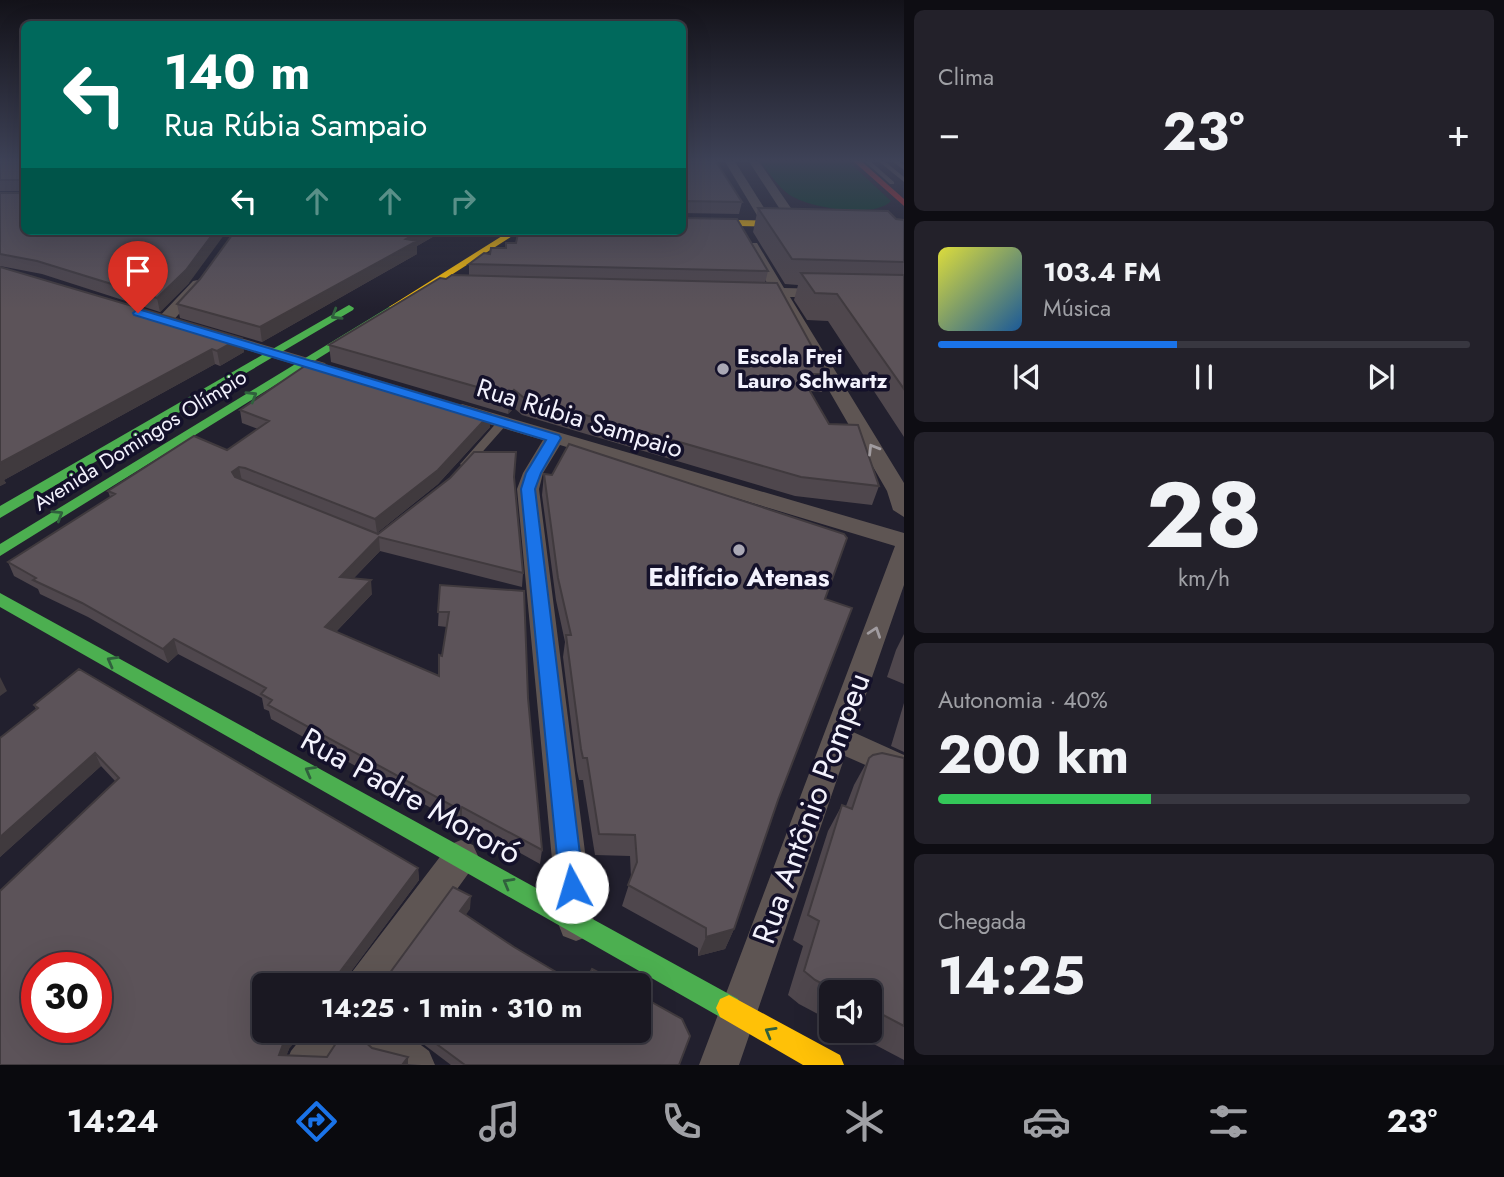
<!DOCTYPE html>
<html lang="pt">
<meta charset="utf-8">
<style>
:root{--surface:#1a1822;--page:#23212a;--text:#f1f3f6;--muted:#9fa0a5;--line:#383740;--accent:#1a73e8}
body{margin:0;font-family:Jost,sans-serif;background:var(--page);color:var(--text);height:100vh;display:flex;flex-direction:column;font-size:26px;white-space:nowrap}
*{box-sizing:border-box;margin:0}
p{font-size:23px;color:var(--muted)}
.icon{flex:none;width:38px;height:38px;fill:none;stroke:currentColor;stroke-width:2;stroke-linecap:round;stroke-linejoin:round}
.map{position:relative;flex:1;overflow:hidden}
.side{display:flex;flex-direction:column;gap:10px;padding:10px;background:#0e0d13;width:600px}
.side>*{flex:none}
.banner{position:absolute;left:21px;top:21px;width:665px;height:214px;border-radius:10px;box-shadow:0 7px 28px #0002,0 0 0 2px var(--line);background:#00695c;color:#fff;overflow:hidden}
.tools{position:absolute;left:819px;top:980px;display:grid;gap:14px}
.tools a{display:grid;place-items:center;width:63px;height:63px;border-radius:10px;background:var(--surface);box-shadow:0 7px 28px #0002,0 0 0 2px var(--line);font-size:35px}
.speed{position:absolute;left:21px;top:952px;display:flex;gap:14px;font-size:35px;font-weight:700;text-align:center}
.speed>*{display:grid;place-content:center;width:91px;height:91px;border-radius:50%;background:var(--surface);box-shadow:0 7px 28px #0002,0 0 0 2px var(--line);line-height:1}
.speed .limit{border:10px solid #d22;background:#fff;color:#111}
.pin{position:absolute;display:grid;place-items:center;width:60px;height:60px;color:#fff;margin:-72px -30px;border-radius:50% 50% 50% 0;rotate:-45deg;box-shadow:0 0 7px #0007}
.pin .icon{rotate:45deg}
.me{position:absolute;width:77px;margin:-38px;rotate:354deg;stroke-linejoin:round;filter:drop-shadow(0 0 5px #0008)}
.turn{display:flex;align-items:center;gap:24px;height:147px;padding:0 28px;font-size:32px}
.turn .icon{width:91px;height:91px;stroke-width:2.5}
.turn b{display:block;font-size:49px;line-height:60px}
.lanes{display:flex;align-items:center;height:66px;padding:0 28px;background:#0003;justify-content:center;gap:35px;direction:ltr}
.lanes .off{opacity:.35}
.big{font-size:52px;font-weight:700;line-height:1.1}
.side .tile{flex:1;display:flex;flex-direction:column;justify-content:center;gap:10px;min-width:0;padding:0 24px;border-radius:10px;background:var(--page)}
.side .dial{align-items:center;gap:0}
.dial b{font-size:91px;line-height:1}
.song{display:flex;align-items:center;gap:21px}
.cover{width:84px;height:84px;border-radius:10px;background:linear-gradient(135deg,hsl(60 70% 55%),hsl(210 70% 35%))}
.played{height:7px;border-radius:4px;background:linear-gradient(90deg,var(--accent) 45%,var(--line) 45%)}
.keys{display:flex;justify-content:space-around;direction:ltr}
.heat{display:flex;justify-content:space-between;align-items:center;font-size:38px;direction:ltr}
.charge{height:10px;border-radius:5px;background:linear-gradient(90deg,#34c759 40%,var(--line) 0)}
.trip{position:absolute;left:252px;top:973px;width:399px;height:70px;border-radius:10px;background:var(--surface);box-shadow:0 7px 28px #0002,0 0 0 2px var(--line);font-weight:700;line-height:70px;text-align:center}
.tabs{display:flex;height:112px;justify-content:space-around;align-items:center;background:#0a0a0e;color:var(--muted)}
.tabs .icon{width:49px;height:49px}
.tabs .active{color:var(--accent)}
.tabs b{font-size:32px;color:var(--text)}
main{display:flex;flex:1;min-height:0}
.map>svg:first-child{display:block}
.green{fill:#053f29}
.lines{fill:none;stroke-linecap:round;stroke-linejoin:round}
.lane{fill:#5e5553;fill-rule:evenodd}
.street{fill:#5e5553;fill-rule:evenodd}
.fast{fill:#4caf50;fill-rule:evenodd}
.slow{fill:#ffc107;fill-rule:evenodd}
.jam{fill:#c62828;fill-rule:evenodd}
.wall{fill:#4f474d}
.shaded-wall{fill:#403a3e}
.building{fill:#5c5359;stroke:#403a3e;stroke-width:2;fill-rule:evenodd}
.oneway{stroke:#30603d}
.oneway2{stroke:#a19ca0}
.route{fill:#1a73e8;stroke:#114b97;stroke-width:2}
.poi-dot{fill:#aaa8b5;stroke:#14112a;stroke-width:2.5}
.labels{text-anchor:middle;stroke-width:7;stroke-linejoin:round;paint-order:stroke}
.far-poi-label{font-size:21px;font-weight:bold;fill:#f3f2fd;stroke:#14112a;text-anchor:start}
.far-street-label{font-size:21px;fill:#f3f2fd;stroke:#14112a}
.street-label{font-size:26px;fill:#f3f2fd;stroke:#14112a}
.poi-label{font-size:26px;font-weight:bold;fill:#f3f2fd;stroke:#14112a}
.near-street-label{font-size:32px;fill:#f3f2fd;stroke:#14112a}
</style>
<main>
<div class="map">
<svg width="904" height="1065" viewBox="0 0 904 1065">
<rect width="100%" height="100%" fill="#22202e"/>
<!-- green -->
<path class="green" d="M758 160H847L891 201C875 219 805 208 787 193 776 185 768 170 758 160Z"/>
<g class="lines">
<!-- lane -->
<path class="lane" d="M863 160H869L894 182V184H890Z
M877 160H883L904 177V182Z
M891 160H897L904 165V170Z
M503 419 508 422 507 424 470 466H462L460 464 462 462 499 420Z"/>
<!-- street -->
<path class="street" d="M724 160H734L768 214 766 217H758Z
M748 160H758L795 214 793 217H785Z
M747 243H757L784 288 827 289 834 293 827 297H790L904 483V517L893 510 887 491 775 297 753 296 746 292 753 288H770L745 246Z
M198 280 203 281V287L170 324H158V318L193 281Z
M214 330 325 363 328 367 319 372 208 338V332Z
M462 404 904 533V585L853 732 904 755V782L845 756 739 1065H699L895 546 560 445 543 473 539 489 594 923 589 936 576 941 563 936 558 923 517 489 523 473 543 440 455 414 453 410Z
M461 840 473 845 478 856 473 867 388 985H346L352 972 449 845Z
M307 1031H402L429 1051 435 1065C399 1065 367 1065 350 1031L330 1065H285L291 1051Z"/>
<!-- fast -->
<path class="fast" d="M394 304 399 307 398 309 0 556V544Z
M349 305 354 308 353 310 0 518V506Z
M0 593 738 999 742 1008 738 1017 729 1021 720 1017 0 607Z"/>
<!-- slow -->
<path class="slow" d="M682 219 904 223V229L682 225Z
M510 231H520L398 309 389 307Z
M729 995 840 1055 844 1065H803L720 1017 716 1008 720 999Z"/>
<!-- jam -->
<path class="jam" d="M852 160H860L904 199V206Z"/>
</g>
<!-- wall -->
<path class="wall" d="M0 160H24V231L189 283 160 312 42 274 0 266V193H22V191H0Z
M682 160H717L716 162 742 202 739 214 682 213Z
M758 208 904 220V437L828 321 807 320 794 300 798 285 785 284 753 232Z
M235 231H443L417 246V254L262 342 180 318 177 304 200 279Z
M526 234 768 271 765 283 827 374 822 392 810 391 829 424 879 486 872 505 795 496 522 415 514 408 508 414 331 362 329 345 446 279 469 275V264L516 243Z
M0 267 241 338 244 352 220 366 215 364 4 480 6 483 0 486Z
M240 410 490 414V427L438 484 377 533 514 477 523 573 522 587 380 551 354 578 372 594 336 632 439 676 447 627 438 626 440 585 528 698 542 850 540 864 462 821 460 824 271 719 269 711 264 709 262 698 178 654 168 663 88 617 40 594 38 589 14 576 8 562 110 497 108 491 227 450 258 429 242 423Z
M544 474 825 599 778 800 734 929 725 949 698 956V948L622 906 631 878 630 856 595 855 583 780H579L577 771 563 657 565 642 556 600 542 495Z
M904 634V684L887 677 896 650Z
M904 703V752L891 746Z
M34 705 418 868 419 880 341 985H264L289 1049 286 1056 327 1057 372 1048 408 1057V1065H0L116 782 101 766 0 857V738L36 709Z
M869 758H904V1060L849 1031H870V992H831V1021L799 1004 788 995 803 946 793 940 828 831 842 805 846 806 854 785Z
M406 1031H639L679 1065H451Z"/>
<!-- shaded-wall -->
<path class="shaded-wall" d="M215 231H227L189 283 160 312 157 298Z
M420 231H443L417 246V254L262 342 260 327Z
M241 338 244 352 220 366 217 351Z
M212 349 215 364 4 480 6 483 0 486V463Z
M514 390V408L508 414 509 396Z
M490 414V427L438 484 377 533 375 519Z
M239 467 242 481 234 486 232 472Z
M379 537 380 551 341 591 340 577Z
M371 580 372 594 327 641 325 627Z
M174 639 178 654 168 663 163 649Z
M0 677 7 691 0 696Z
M95 753 101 766 0 857V837Z
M462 807V821L460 824V810Z
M418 868 419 880 341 985H330Z
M471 896 470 909 460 923V911Z
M734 929 725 949 698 956 706 937Z
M292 1031H304L289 1049 283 1065 279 1055 285 1039Z
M408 1057V1065H402Z"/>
<!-- building -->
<path class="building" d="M0 160H24V231H215L186 270 157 298 37 261 0 254V193H22V180H0Z
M682 160H715L742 202 684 201 682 210Z
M758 208 888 211 896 219 904 220V262L792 259Z
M682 217 684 218 737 219 768 271 469 264 484 253 490 254 491 248H506V243H516L518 234H526L527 231H682Z
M235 231H420L406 239 417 241 260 327 177 304 200 279Z
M0 267 241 338 217 351 212 349 0 463Z
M801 273 904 275V389L837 294 815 293Z
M452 275 777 283 827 374H800L829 424 858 425 879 486 801 477 523 397 514 390 509 396 329 345 440 278 446 279Z
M312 361 490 414 438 470 375 519 245 468 239 467 232 472 235 477 378 534 450 478 474 452H516L514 477 523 573 379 537 340 577 371 580 325 627 439 676V655L442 656 449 612H438L440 585 524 591 528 698 542 850 462 807 460 810 268 705 272 700 261 694 266 688 174 639 163 649 82 603 33 580 36 578 8 562 115 494 108 491 194 436 227 450 269 421 240 410Z
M569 444 844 534 847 538 825 599 852 608 778 800 734 929 706 937V928L628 885 637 862 635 835 599 834 587 758H583L581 749 566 635H571L558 578 544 474 552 475Z
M79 669 418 868 330 985H264V1031H292L285 1039 279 1055 327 1057 344 1031H353L372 1048 408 1057 402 1065H0V891L119 778 95 753 0 837V738L38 708 34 705ZM37 968H96V1027H37Z
M882 753 904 758V1026L870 1008V992H838L815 980 804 971 819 921 808 915 842 805 852 809 869 758 873 755Z
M453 887 471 896 460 911 514 947 578 985H381Z
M592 969 622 985H584Z
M639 995 682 1019 690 1036 679 1065H465L419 1031H639Z"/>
<!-- one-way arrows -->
<defs><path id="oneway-chevron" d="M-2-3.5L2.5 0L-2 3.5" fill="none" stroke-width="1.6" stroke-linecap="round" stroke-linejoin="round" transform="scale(1.75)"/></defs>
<g class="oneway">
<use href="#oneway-chevron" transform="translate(336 315) rotate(149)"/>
<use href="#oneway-chevron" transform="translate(252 396) rotate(-31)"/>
<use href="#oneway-chevron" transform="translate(58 515) rotate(-32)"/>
<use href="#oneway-chevron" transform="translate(112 661) rotate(-151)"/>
<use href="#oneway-chevron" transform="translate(310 771) rotate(-151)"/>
<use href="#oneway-chevron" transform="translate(508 883) rotate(-150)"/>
<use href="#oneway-chevron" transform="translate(770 1032) rotate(-150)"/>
</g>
<g class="oneway2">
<use href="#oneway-chevron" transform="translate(873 449) rotate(-121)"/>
<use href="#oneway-chevron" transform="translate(875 632) rotate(-71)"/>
</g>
<!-- sky -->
<linearGradient id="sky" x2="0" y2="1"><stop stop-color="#131219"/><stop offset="0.52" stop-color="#3e4257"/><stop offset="1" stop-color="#3e4257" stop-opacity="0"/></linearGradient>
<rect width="904" height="309" fill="url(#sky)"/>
<!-- route -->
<path class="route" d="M138 309 559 435 561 438 541 473 535 489 584 887 580 895 572 898 563 895 560 887 521 489 526 473 546 440 134 315 133 313Z"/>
<!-- markers -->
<g class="poi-dot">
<circle cx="723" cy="369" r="7"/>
<circle cx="739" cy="550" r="7"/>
</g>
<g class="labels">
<!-- far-poi labels -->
<g class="far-poi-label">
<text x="737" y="364">Escola Frei<tspan x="737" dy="24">Lauro Schwartz</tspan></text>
</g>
<!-- far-street labels -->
<g class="far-street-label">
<text transform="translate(140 440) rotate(-32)" y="7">Avenida Domingos Olímpio</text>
</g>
<!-- street labels -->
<g class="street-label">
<text transform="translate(580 418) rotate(17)" y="9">Rua Rúbia Sampaio</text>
</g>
<!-- poi labels -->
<g class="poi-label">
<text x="739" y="586">Edifício Atenas</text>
</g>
<!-- near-street labels -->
<g class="near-street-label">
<text transform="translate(411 796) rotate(29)" y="11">Rua Padre Mororó</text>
<text transform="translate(811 808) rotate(-70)" y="11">Rua Antônio Pompeu</text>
</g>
</g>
</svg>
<div class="tools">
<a><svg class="icon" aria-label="sound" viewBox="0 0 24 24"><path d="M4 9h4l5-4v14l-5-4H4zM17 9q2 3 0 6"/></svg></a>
</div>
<div class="speed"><div class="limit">30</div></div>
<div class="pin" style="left:138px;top:313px;background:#d93025"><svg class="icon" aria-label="arrive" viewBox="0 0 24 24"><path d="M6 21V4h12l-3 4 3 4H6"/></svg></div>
<svg class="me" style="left:572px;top:887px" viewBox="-20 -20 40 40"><circle r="19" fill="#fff"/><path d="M0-13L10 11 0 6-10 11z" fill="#1a73e8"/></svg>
<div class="trip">14:25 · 1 min · 310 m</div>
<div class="banner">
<div class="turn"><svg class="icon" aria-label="left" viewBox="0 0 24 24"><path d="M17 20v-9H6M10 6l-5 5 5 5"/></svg><div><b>140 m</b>Rua Rúbia Sampaio</div></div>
<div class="lanes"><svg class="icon" aria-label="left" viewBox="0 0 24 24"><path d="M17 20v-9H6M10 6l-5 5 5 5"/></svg><svg class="icon off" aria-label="ahead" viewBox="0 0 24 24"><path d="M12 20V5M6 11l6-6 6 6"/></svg><svg class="icon off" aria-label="ahead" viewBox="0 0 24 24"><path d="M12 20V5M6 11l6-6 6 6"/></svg><svg class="icon off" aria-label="right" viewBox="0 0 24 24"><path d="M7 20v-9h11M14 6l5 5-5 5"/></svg></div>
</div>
</div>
<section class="side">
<div class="tile"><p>Clima</p>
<div class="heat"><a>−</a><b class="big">23°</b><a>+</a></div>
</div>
<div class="tile">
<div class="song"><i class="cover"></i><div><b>103.4 FM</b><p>Música</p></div></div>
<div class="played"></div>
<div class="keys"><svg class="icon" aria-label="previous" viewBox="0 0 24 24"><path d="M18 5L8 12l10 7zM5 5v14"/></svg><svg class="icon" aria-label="pause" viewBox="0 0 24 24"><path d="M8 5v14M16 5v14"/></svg><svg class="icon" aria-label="next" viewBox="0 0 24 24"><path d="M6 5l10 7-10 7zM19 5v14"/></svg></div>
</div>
<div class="tile dial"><b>28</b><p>km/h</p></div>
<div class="tile"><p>Autonomia · 40%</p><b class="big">200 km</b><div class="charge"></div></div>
<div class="tile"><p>Chegada</p><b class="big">14:25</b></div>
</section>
</main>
<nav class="tabs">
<b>14:24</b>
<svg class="icon active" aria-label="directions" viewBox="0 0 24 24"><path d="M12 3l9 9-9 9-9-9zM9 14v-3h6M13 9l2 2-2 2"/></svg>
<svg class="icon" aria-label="music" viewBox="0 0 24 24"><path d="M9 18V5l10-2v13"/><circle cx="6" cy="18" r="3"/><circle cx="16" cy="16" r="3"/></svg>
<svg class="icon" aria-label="phone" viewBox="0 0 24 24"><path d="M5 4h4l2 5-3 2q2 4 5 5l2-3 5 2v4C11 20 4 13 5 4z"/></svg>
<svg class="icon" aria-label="climate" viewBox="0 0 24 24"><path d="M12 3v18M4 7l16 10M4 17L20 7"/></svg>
<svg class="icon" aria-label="car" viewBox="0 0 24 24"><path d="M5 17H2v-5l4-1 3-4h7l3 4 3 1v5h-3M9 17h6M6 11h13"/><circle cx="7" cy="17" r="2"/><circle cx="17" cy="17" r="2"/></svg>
<svg class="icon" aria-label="filters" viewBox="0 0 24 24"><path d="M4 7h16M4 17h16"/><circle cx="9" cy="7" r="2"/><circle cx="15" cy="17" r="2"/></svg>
<b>23°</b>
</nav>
